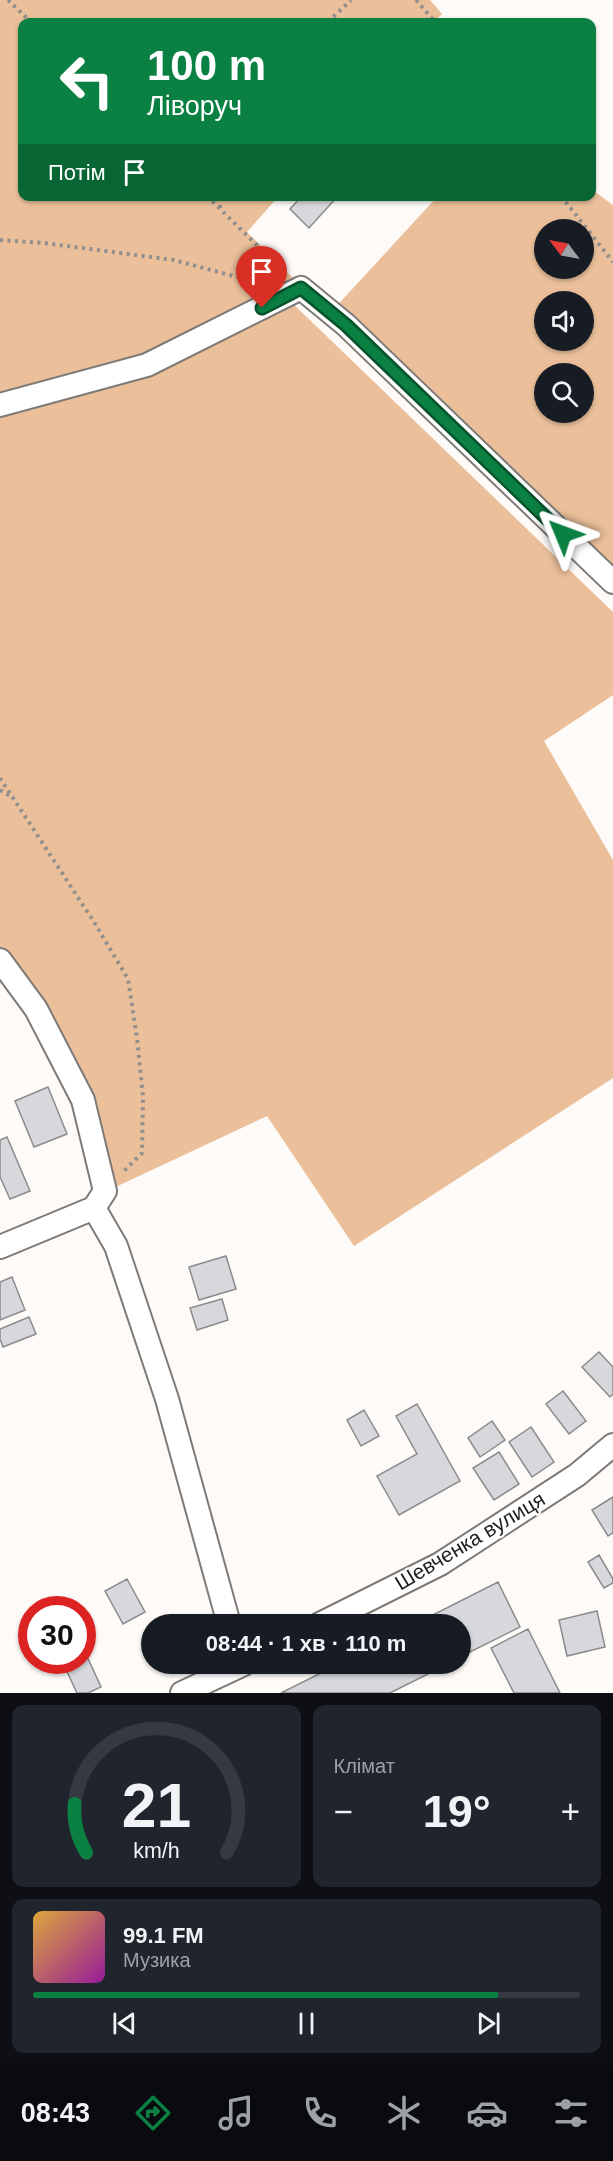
<!DOCTYPE html>
<html lang="uk">
<meta charset="utf-8">
<style>
:root{--surface:#171b24;--page:#20242c;--text:#f1f3f6;--muted:#9ea1a6;--line:#363941;--accent:#0b8043}
body{margin:0;font-family:Helvetica,sans-serif;background:var(--page);color:var(--text);height:100vh;display:flex;flex-direction:column;font-size:22px;white-space:nowrap}
*{box-sizing:border-box;margin:0}
p{font-size:20px;color:var(--muted)}
.icon{flex:none;width:33px;height:33px;fill:none;stroke:currentColor;stroke-width:2;stroke-linecap:round;stroke-linejoin:round}
.map{position:relative;height:1693px;overflow:hidden}
.sheet{display:flex;flex-direction:column;gap:12px;padding:12px;background:#0d0f14;flex:1}
.sheet>*{flex:none}
.guide{position:absolute;left:18px;top:18px;width:578px;height:183px;border-radius:12px;box-shadow:0 2px 4px #0004;background:#0b8043;color:#fff;overflow:hidden}
.needle{width:39px;rotate:302deg}
.controls{position:absolute;left:534px;top:219px;display:grid;gap:12px}
.controls a{display:grid;place-items:center;width:60px;height:60px;border-radius:50%;background:var(--surface);box-shadow:0 2px 4px #0004;font-size:30px}
.speed{position:absolute;left:18px;top:1596px;display:flex;gap:12px;font-size:30px;font-weight:700;text-align:center}
.speed>*{display:grid;place-content:center;width:78px;height:78px;border-radius:50%;background:var(--surface);box-shadow:0 2px 4px #0004;line-height:1}
.speed .limit{border:9px solid #d22;background:#fff;color:#111}
.pin{position:absolute;display:grid;place-items:center;width:51px;height:51px;color:#fff;margin:-62px -26px;border-radius:50% 50% 50% 0;rotate:-45deg;box-shadow:0 0 6px #0007}
.pin .icon{rotate:45deg}
.me{position:absolute;width:66px;margin:-33px;rotate:314deg;stroke-linejoin:round;filter:drop-shadow(0 0 4px #0008)}
.turn{display:flex;align-items:center;gap:21px;height:126px;padding:0 30px;font-size:27px}
.turn .icon{width:78px;height:78px;stroke-width:2.5}
.turn b{display:block;font-size:42px;line-height:51px}
.then{display:flex;align-items:center;height:57px;padding:0 30px;background:#0003;gap:12px;font-size:22px}
.big{font-size:45px;font-weight:700;line-height:1.1}
.sheet .card{flex:1;display:flex;flex-direction:column;justify-content:center;gap:9px;min-width:0;padding:0 21px;border-radius:12px;background:var(--page)}
.sheet .dial{align-items:center;gap:0}
.dial svg{height:156px;overflow:visible;fill:none;stroke:var(--line);stroke-width:7;stroke-linecap:round;text-anchor:middle}
.dial text{fill:var(--text);stroke:none}
.song{display:flex;align-items:center;gap:18px}
.cover{width:72px;height:72px;border-radius:9px;background:linear-gradient(135deg,hsl(40 70% 55%),hsl(300 70% 35%))}
.played{height:6px;border-radius:3px;background:linear-gradient(90deg,var(--accent) 85%,var(--line) 85%)}
.keys{display:flex;justify-content:space-around;direction:ltr}
.heat{display:flex;justify-content:space-between;align-items:center;font-size:33px;direction:ltr}
.sheet .tiles{flex:1;display:grid;gap:12px;grid-template-columns:1fr 1fr}
.card:last-child{grid-column:span 2}
.trip{position:absolute;left:141px;top:1614px;width:330px;height:60px;border-radius:30px;background:var(--surface);box-shadow:0 2px 4px #0004;font-weight:700;line-height:60px;text-align:center}
.dock{display:flex;height:96px;justify-content:space-around;align-items:center;background:#090b0e;color:var(--muted)}
.dock .icon{width:42px;height:42px}
.dock .selected{color:var(--accent)}
.dock b{font-size:27px;color:var(--text)}
.map>svg:first-child{display:block}
.green{fill:#eabf9a;fill-rule:evenodd}
.building{fill:#d7d8db;stroke:#8a8b8d;stroke-width:1.5}
.lines{fill:none;stroke-linecap:round;stroke-linejoin:round}
.street-casing{stroke:#7d7a78;stroke-width:26}
.path{stroke:#918f8e;stroke-width:4;stroke-dasharray:3 4.5;stroke-linecap:butt}
.street{stroke:#fff;stroke-width:22}
.route-casing{stroke:#07532c;stroke-width:15}
.route{stroke:#0b8043;stroke-width:10}
.labels{text-anchor:middle;stroke-width:4.5;stroke-linejoin:round;paint-order:stroke}
.street-label{font-size:21px;fill:#201f1e;stroke:#fff}
</style>
<div class="map">
<svg width="613" height="1693" viewBox="0 0 613 1693">
<rect width="100%" height="100%" fill="#fdfaf8"/>
<!-- green -->
<path class="green" d="M0 0H430L442 14 434 22H22V196L278 197 247 232 301 286 146 363 0 403Z
M591 189 613 205V580L332 311 437 197 591 196ZM544 230H584V268H544ZM544 302H584V340H544ZM544 374H584V412H544Z
M287 298 613 612V695L544 741 613 860V1078L354 1246 267 1116 107 1191 85 1099 0 957V407L147 367Z"/>
<!-- building -->
<path class="building" d="M302 196H338L309 228 290 209Z
M48 1087 67 1134 34 1147 15 1101Z
M7 1137 30 1191 10 1199 0 1177V1140Z
M226 1256 236 1289 199 1300 189 1267Z
M12 1277 25 1310 0 1320V1282Z
M222 1299 228 1320 197 1330 190 1308Z
M29 1317 36 1334 3 1347 0 1339V1329Z
M599 1352 613 1367V1394L610 1397 582 1367Z
M563 1391 586 1421 569 1434 546 1404Z
M417 1404 460 1481 399 1515 377 1476 417 1454 396 1416Z
M364 1410 379 1436 361 1446 347 1420Z
M492 1421 505 1440 480 1457 468 1438Z
M531 1427 554 1462 532 1477 509 1442Z
M499 1452 519 1484 494 1500 473 1468Z
M613 1497V1533L608 1536 592 1510Z
M599 1555 613 1579V1583L604 1588 588 1562Z
M127 1579 145 1612 123 1624 105 1591Z
M498 1582 520 1627 460 1657V1624H415Z
M597 1611 605 1647 567 1656 559 1620Z
M528 1629 560 1693H514L491 1648Z
M85 1652 101 1687 88 1693H77L63 1663 68 1660H82V1653Z
M339 1664H448L390 1693H281Z"/>
<g class="lines">
<defs>
<path id="street" d="M0 405 147 365 301 288 346 325 613 582
M0 960 36 1009 83 1100 105 1191 94 1208
M94 1208 116 1246 167 1399 229 1624
M0 1247 94 1208
M320 1624 440 1564 577 1475 613 1445
M182 1693 244 1664"/>
</defs>
<!-- street casing -->
<use href="#street" class="street-casing"/>
<!-- path -->
<path class="path" d="M8 0 31 22
M416 0 435 22
M328 22 351 0
M207 196 283 271
M561 196 613 262
M220 208V196
M0 240 44 243 174 260 259 283
M0 778 94 922 128 979 137 1038 143 1097 142 1153 124 1171
M0 790 12 797"/>
<!-- street -->
<use href="#street" class="street"/>
</g>
<g class="lines">
<defs>
<path id="route" d="M262 308 301 288 346 325 563 534"/>
</defs>
<!-- route casing -->
<use href="#route" class="route-casing"/>
<!-- route -->
<use href="#route" class="route"/>
</g>
<g class="labels">
<!-- street labels -->
<g class="street-label">
<text transform="translate(470 1541) rotate(-31)" y="7">Шевченка вулиця</text>
</g>
</g>
</svg>
<div class="controls">
<a><svg class="needle" viewBox="-14 -14 28 28"><path d="M0-13l5 13h-10z" fill="#e53935"/><path d="M0 13l5-13h-10z" fill="#9ea1a6"/></svg></a>
<a><svg class="icon" aria-label="sound" viewBox="0 0 24 24"><path d="M4 9h4l5-4v14l-5-4H4zM17 9q2 3 0 6"/></svg></a>
<a><svg class="icon" aria-label="search" viewBox="0 0 24 24"><circle cx="10" cy="10" r="6"/><path d="M15 15l6 6"/></svg></a>
</div>
<div class="speed"><div class="limit">30</div></div>
<div class="pin" style="left:262px;top:308px;background:#d93025"><svg class="icon" aria-label="arrive" viewBox="0 0 24 24"><path d="M6 21V4h12l-3 4 3 4H6"/></svg></div>
<svg class="me" style="left:563px;top:534px" viewBox="-20 -20 40 40"><path d="M0-17L14 15 0 8-14 15z" fill="#0b8043" stroke="#fff" stroke-width="4"/></svg>
<div class="trip">08:44 · 1 хв · 110 m</div>
<div class="guide">
<div class="turn"><svg class="icon" aria-label="left" viewBox="0 0 24 24"><path d="M17 20v-9H6M10 6l-5 5 5 5"/></svg><div><b>100 m</b>Ліворуч</div></div>
<div class="then">Потім<svg class="icon" aria-label="arrive" viewBox="0 0 24 24"><path d="M6 21V4h12l-3 4 3 4H6"/></svg></div>
</div>
</div>
<section class="sheet">
<div class="tiles">
<div class="card dial"><svg viewBox="0 0 100 80">
<path d="M14 69A42 42 0 1 1 86 69"/>
<path d="M14 69A42 42 0 0 1 8 44" stroke="#0b8043"/>
<text x="50" y="56" font-size="32" font-weight="700">21</text>
<text x="50" y="72" font-size="11">km/h</text>
</svg></div>
<div class="card"><p>Клімат</p>
<div class="heat"><a>−</a><b class="big">19°</b><a>+</a></div>
</div>
<div class="card">
<div class="song"><i class="cover"></i><div><b>99.1 FM</b><p>Музика</p></div></div>
<div class="played"></div>
<div class="keys"><svg class="icon" aria-label="previous" viewBox="0 0 24 24"><path d="M18 5L8 12l10 7zM5 5v14"/></svg><svg class="icon" aria-label="pause" viewBox="0 0 24 24"><path d="M8 5v14M16 5v14"/></svg><svg class="icon" aria-label="next" viewBox="0 0 24 24"><path d="M6 5l10 7-10 7zM19 5v14"/></svg></div>
</div>
</div>
</section>
<nav class="dock">
<b>08:43</b>
<svg class="icon selected" aria-label="directions" viewBox="0 0 24 24"><path d="M12 3l9 9-9 9-9-9zM9 14v-3h6M13 9l2 2-2 2"/></svg>
<svg class="icon" aria-label="music" viewBox="0 0 24 24"><path d="M9 18V5l10-2v13"/><circle cx="6" cy="18" r="3"/><circle cx="16" cy="16" r="3"/></svg>
<svg class="icon" aria-label="phone" viewBox="0 0 24 24"><path d="M5 4h4l2 5-3 2q2 4 5 5l2-3 5 2v4C11 20 4 13 5 4z"/></svg>
<svg class="icon" aria-label="climate" viewBox="0 0 24 24"><path d="M12 3v18M4 7l16 10M4 17L20 7"/></svg>
<svg class="icon" aria-label="car" viewBox="0 0 24 24"><path d="M5 17H2v-5l4-1 3-4h7l3 4 3 1v5h-3M9 17h6M6 11h13"/><circle cx="7" cy="17" r="2"/><circle cx="17" cy="17" r="2"/></svg>
<svg class="icon" aria-label="filters" viewBox="0 0 24 24"><path d="M4 7h16M4 17h16"/><circle cx="9" cy="7" r="2"/><circle cx="15" cy="17" r="2"/></svg>
</nav>
